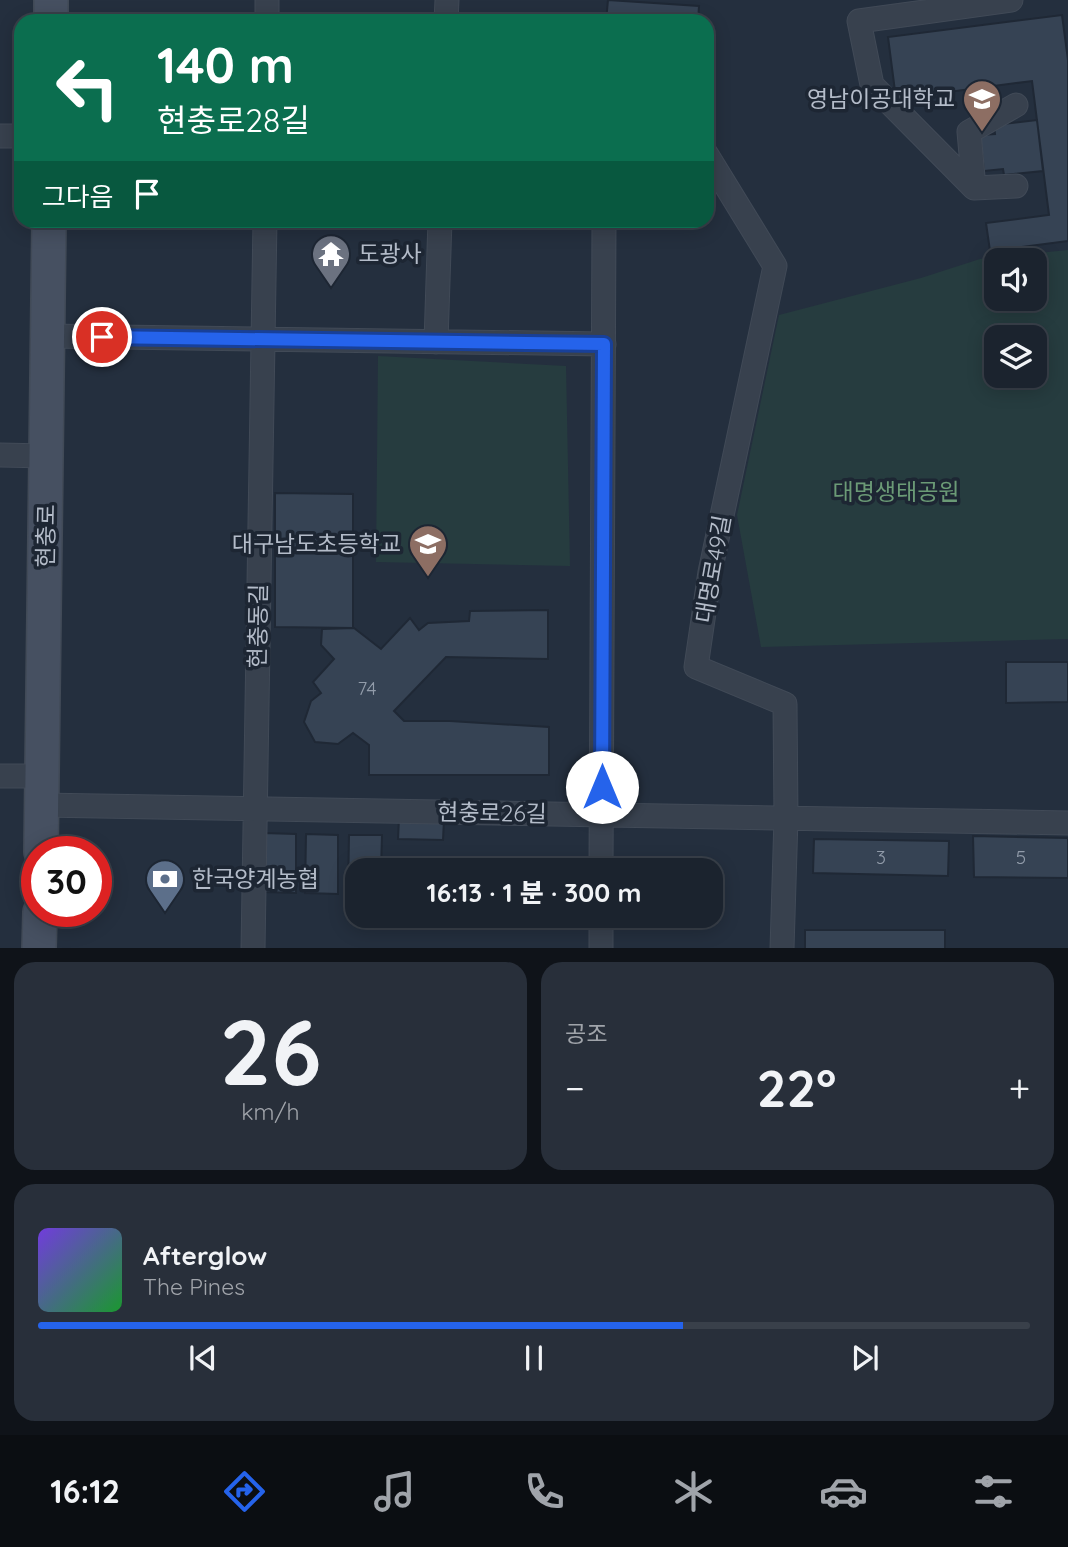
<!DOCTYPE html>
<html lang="ko">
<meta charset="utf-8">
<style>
:root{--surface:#1b232e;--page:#282f3a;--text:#f1f3f6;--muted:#a0a4aa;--line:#39404a;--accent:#2563eb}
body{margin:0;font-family:Quicksand,"Noto Sans KR",sans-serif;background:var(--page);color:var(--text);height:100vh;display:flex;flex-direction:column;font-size:26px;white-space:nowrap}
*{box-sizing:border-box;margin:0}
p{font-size:23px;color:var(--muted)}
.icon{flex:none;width:38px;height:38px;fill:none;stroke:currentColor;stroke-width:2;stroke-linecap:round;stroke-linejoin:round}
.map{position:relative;height:948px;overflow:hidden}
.panel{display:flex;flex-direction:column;gap:14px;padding:14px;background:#0f1319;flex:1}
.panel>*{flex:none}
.banner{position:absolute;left:14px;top:14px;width:700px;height:214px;border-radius:21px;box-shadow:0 4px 18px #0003,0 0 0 2px var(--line);background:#0b6e4f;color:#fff;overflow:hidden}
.tools{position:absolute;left:984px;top:248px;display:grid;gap:14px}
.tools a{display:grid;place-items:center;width:63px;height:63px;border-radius:14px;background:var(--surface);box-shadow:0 4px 18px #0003,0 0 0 2px var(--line);font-size:35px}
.speed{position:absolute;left:21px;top:836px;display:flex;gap:14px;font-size:35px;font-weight:700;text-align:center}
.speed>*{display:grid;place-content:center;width:91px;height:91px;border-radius:50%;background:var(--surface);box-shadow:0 4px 18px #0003,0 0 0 2px var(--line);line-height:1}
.speed .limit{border:10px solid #d22;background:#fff;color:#111}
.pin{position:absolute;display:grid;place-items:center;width:60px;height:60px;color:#fff;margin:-30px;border:4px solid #fff;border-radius:50%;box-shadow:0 2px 7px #0007}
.me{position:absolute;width:77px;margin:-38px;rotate:0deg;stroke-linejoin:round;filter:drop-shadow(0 0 5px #0008)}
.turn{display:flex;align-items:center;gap:24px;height:147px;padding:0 28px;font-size:32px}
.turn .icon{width:91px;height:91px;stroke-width:2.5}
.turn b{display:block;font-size:49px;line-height:60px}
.then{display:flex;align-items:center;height:66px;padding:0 28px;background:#0003;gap:14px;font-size:26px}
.big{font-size:52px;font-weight:800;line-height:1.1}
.panel .card{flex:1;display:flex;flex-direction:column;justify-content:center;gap:10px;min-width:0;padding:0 24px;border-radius:21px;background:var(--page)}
.panel .dial{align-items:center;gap:0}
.dial b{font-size:91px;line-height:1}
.song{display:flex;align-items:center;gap:21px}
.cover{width:84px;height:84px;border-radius:10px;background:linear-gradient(135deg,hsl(260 70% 55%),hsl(130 70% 35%))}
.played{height:7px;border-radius:4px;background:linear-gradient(90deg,var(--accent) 65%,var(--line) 65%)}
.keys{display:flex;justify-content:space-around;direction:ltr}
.heat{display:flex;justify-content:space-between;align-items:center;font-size:38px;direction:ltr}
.panel .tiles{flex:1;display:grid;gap:14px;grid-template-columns:1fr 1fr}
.card:last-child{grid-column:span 2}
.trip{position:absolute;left:345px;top:858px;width:378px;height:70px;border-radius:21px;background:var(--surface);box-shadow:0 4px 18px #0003,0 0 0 2px var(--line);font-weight:800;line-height:70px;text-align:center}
.tab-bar{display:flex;height:112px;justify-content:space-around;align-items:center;background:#0b0e12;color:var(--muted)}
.tab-bar .icon{width:49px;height:49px}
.tab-bar .current{color:var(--accent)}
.tab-bar b{font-size:32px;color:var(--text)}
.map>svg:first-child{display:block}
.green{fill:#263c3f;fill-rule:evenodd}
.building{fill:#364354;stroke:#1f2835;stroke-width:2}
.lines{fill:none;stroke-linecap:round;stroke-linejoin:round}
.street-casing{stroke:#414a57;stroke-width:25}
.secondary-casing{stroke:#414a57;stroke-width:36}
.street{stroke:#38414e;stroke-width:23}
.secondary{stroke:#465061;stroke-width:33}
.route-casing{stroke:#184099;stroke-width:18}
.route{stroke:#2563eb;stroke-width:12}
.labels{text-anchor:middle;stroke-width:7;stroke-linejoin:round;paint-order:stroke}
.number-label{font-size:19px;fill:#929caa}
.poi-label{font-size:23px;fill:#b4bcc9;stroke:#1d2633;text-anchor:end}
.park-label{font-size:23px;fill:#6b9a76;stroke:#1d2633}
.street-label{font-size:23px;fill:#b4bcc9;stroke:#1d2633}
</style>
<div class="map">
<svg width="1068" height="949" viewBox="0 0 1068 949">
<rect width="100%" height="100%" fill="#242f3e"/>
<!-- green -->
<path class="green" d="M1068 250V639L761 647 737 515 779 315 921 278 980 259ZM996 261H1034V299H996ZM996 338H1034V376H996Z
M378 356 566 366 570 566 376 562Z"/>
<!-- building -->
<path class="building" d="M608 0 699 6 698 21H606Z
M1062 15 1068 60V241L990 251 986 223 1049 215 1032 81 896 99 888 37Z
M1037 120 1043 171 1004 175 1003 169 984 171 980 135 995 134 994 125Z
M275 493 353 494V628L275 627Z
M548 610V659L446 657 394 711 404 721H450L549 727V775H369V745L353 733 338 744 315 742 304 722 311 701 321 693 313 682 334 659 321 645 322 629 354 628 381 649 410 618 419 630 428 623 469 621 470 611Z
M1006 662H1068V702L1006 703Z
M399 818 444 819 443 840 398 839Z
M263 833 296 834V893L263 892Z
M306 834 338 835V894L305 893Z
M349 835H382L381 870H357V894H348Z
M973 836 1068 838V878L974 877Z
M814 839 949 841 948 876 813 873Z
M805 930H945V949H805Z"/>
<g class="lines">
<defs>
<path id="street" d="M1011 0 859 21 872 85 974 188 1016 186
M267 21V0
M446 21 447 0
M0 136H21
M707 155 775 266 710 572 696 667 785 704 786 818 782 949
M974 188 969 132 1016 105
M48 336 604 344
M436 342 440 220
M0 455 47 456
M0 776H42
M41 805 1068 823
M601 870 604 220
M253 949 265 220
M601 949V915"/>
<path id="secondary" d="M51 21V0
M41 852 49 220
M39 949 40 912"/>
</defs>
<!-- street casing -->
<use href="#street" class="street-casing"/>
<!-- secondary casing -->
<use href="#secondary" class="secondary-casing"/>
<!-- street -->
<use href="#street" class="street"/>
<!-- secondary -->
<use href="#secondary" class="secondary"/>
</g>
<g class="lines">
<defs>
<path id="route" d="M102 337 604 344 602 787"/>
</defs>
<!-- route casing -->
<use href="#route" class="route-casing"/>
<!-- route -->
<use href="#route" class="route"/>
</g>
<!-- icons -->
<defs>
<symbol id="university-pin" viewBox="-11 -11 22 30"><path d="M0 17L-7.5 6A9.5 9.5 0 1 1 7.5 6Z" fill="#8d6e63" stroke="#1d2633"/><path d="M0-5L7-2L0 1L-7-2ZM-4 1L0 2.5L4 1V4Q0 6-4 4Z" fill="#fff"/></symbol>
<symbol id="temple-pin" viewBox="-11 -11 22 30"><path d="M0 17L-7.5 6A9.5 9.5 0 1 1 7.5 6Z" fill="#6b7280" stroke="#1d2633"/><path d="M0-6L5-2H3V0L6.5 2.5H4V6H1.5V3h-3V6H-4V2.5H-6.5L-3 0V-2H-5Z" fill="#fff"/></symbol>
<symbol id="school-pin" viewBox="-11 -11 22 30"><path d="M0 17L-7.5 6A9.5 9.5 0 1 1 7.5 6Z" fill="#8d6e63" stroke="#1d2633"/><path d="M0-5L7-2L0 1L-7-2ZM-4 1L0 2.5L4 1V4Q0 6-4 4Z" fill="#fff"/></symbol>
<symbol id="bank-pin" viewBox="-11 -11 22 30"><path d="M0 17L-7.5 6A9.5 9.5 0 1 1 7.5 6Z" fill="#5c6f8a" stroke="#1d2633"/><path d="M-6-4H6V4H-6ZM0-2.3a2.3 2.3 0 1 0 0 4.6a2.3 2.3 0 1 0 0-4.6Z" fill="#fff"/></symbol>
</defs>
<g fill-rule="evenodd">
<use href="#university-pin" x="960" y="77" width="44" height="60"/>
<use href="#temple-pin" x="309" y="232" width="44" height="60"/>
<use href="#school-pin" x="406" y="522" width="44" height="60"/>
<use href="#bank-pin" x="143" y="857" width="44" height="60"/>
</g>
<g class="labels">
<!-- number labels -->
<g class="number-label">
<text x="367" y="695">74</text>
<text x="881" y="864">3</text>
<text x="1021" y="864">5</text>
</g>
<!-- poi labels -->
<g class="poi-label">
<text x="955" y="107">영남이공대학교</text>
<text x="358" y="262" text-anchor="start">도광사</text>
<text x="401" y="552">대구남도초등학교</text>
<text x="192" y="887" text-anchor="start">한국양계농협</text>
</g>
<!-- park labels -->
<g class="park-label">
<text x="896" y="500">대명생태공원</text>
</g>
<!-- street labels -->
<g class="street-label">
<text transform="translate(46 536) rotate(-89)" y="8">현충로</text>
<text transform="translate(713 569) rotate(-80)" y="8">대명로49길</text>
<text transform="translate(258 626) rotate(-89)" y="8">현충동길</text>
<text transform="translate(492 813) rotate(1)" y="8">현충로26길</text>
</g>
</g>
</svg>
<div class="tools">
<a><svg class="icon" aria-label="sound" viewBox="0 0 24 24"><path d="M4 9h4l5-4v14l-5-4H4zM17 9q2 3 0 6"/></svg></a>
<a><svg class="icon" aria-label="layers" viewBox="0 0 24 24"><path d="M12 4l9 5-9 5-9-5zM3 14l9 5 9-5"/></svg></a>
</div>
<div class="speed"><div class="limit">30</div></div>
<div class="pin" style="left:102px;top:337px;background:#d93025"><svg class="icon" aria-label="arrive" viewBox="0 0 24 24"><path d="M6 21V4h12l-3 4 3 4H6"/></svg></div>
<svg class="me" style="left:602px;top:787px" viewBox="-20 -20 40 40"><circle r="19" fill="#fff"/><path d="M0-13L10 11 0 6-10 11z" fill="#2563eb"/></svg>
<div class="trip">16:13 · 1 분 · 300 m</div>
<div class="banner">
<div class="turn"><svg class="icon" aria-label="left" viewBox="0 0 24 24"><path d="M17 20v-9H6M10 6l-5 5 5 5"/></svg><div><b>140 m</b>현충로28길</div></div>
<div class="then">그다음<svg class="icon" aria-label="arrive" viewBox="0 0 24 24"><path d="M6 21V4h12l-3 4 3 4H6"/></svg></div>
</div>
</div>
<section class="panel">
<div class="tiles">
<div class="card dial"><b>26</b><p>km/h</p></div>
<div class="card"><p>공조</p>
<div class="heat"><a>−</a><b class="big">22°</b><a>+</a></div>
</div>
<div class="card">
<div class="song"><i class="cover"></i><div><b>Afterglow</b><p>The Pines</p></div></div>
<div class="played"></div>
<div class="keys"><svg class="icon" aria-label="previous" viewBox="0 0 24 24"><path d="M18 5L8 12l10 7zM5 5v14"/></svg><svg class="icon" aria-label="pause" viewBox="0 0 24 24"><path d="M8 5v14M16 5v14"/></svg><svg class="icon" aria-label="next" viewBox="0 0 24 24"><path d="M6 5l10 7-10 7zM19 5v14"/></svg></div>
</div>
</div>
</section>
<nav class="tab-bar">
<b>16:12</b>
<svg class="icon current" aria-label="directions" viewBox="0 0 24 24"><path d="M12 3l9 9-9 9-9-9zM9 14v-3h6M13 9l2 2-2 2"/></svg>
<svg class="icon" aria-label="music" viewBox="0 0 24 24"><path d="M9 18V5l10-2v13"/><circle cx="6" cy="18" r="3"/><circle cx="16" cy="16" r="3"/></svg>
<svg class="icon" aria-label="phone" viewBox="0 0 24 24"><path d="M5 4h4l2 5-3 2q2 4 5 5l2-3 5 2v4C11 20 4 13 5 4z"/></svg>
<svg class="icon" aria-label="climate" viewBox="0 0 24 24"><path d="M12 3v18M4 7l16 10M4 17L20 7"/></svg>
<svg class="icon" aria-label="car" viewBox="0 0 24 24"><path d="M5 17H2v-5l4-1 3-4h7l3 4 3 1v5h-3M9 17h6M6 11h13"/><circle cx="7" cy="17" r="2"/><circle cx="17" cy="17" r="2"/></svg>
<svg class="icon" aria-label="filters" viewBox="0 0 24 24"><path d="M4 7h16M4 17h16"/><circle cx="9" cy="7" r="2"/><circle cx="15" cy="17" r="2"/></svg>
</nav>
